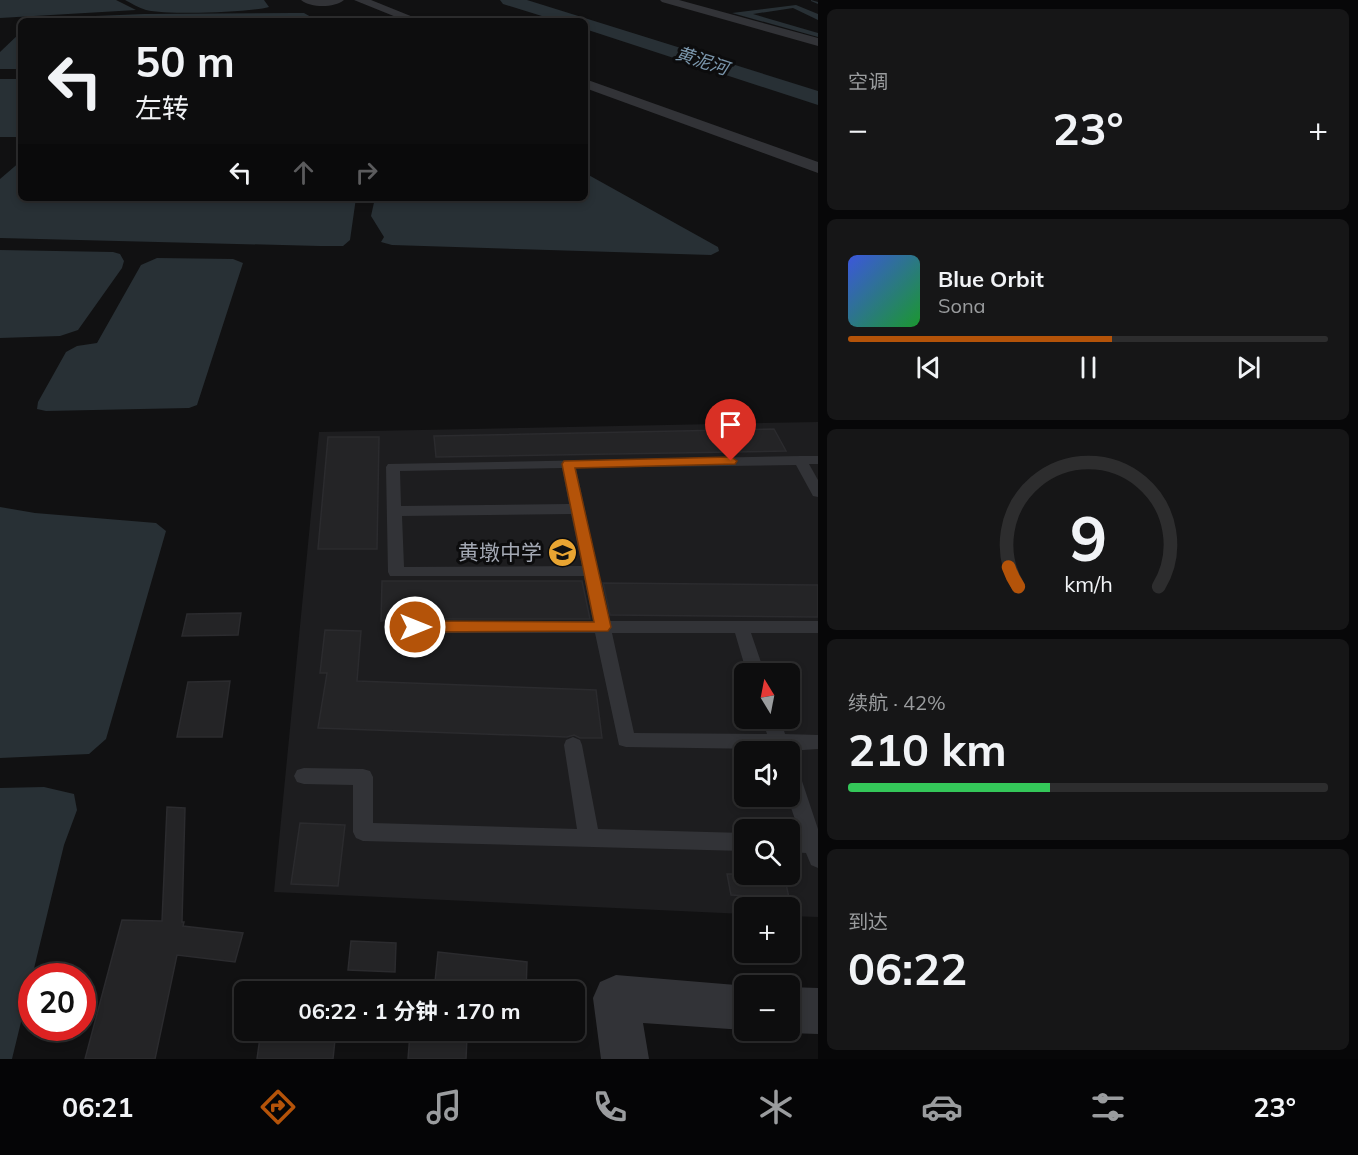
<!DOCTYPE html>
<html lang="zh">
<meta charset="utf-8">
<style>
:root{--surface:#0d0d0e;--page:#161617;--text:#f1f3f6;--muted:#9a9c9e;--line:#2d2d2e;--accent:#b45309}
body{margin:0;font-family:Mulish,"Noto Sans SC",sans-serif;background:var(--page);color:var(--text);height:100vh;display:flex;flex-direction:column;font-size:22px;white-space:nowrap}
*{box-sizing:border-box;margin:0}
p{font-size:20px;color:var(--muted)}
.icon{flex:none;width:33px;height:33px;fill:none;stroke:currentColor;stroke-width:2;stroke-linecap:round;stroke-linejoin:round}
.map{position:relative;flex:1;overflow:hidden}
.side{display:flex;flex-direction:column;gap:9px;padding:9px;background:#070708;width:540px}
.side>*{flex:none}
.banner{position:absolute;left:18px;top:18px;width:570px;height:183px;border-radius:9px;box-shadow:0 3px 9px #0003,0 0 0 2px var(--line);background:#0d0d0e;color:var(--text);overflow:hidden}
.needle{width:39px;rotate:350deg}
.fabs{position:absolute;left:734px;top:663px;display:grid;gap:12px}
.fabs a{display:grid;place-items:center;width:66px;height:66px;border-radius:9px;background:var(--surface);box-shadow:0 3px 9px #0003,0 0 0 2px var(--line);font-size:30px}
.speed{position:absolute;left:18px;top:963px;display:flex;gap:12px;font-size:30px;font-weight:700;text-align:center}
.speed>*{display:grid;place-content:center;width:78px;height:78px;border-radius:50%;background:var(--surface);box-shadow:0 3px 9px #0003,0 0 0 2px var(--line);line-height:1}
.speed .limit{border:9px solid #d22;background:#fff;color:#111}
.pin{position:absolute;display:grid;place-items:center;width:51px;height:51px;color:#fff;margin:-62px -26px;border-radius:50% 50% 50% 0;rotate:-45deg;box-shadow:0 0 6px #0007}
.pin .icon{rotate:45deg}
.me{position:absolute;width:66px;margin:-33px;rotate:90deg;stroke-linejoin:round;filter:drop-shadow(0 0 4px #0008)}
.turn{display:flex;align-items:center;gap:21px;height:126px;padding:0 18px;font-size:27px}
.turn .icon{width:78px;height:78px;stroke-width:2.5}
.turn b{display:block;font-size:42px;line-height:51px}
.lanes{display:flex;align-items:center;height:57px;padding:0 18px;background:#0003;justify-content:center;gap:30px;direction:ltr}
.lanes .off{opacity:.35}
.big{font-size:45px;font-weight:700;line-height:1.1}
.side .widget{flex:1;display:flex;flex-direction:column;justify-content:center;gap:9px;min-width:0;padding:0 21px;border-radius:9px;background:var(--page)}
.side .dial{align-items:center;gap:0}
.dial svg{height:156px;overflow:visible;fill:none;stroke:var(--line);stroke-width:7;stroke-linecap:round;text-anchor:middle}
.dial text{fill:var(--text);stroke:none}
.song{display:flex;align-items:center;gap:18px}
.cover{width:72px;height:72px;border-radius:9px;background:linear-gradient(135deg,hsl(230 70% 55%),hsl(130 70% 35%))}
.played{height:6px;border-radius:3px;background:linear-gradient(90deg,var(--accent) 55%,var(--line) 55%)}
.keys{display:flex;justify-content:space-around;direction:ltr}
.heat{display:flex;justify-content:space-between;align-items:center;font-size:33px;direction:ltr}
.charge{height:9px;border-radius:4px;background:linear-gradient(90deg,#34c759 42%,var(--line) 0)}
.trip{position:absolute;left:234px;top:981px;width:351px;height:60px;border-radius:9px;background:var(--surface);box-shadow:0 3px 9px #0003,0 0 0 2px var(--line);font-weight:700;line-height:60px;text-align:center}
.dock{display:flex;height:96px;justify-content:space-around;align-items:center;background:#050506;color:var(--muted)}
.dock .icon{width:42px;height:42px}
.dock .on{color:var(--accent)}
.dock b{font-size:27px;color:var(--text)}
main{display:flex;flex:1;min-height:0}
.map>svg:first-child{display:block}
.built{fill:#1d1d1f;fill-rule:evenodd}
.water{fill:#283035}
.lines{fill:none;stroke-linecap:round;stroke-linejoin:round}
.stream{fill:#283035;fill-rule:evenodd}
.river{fill:#283035;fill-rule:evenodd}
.building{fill:#242426;stroke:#2b2b2e;stroke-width:1.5}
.lane{fill:#323337;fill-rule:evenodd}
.street{fill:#323337;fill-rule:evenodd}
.route{fill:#b45309;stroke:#753606;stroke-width:1.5}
.labels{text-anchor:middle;stroke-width:6;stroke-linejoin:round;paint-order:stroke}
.far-water-label{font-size:18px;font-style:italic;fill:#7b97ad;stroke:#0c0c0d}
.poi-label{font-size:21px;fill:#a3a8b3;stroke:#0c0c0d;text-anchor:end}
</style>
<main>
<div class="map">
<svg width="818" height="1059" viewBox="0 0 818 1059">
<rect width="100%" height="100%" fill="#111112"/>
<!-- built -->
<path class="built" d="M818 422V917L789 916V908H744V914L274 892 319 432ZM744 674H789V718H744ZM744 752H789V796H744ZM744 830H789V874H744Z"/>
<!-- water -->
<path class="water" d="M0 0H116L136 10 0 18Z
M125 0H264L269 7C247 13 167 15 146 10 139 8 131 3 125 0Z
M796 5 818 14V20L793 8 753 14 818 33V37L732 13Z
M294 13H304L318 21H34L46 18 144 14Z
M21 32V69H0V52Z
M0 79H21V137H0Z
M21 161V198H356L350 240 343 246H320L0 238V179Z
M585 173 718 247 719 251 711 255 392 245 381 242 384 237 371 216 375 198H585Z
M0 250 113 252 120 254 124 261 122 268 78 330 60 336 0 338Z
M157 258 233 259 243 263 197 405 189 408 46 411 37 409 38 402 66 352 77 346 97 343 141 265Z
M0 507 35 513 156 523 166 531 106 739 89 754 0 758Z
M44 787 74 794 77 810 64 845 12 1059H0V788Z"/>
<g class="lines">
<!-- stream -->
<path class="stream" d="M811 0 818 2V4L811 1Z"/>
<!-- river -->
<path class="river" d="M500 0H527L818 91V105L585 29V21H558L503 4Z"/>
</g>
<!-- building -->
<path class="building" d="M774 429 786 451 436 457 434 436Z
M328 437H379L377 549H318Z
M382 581H582L590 619H392L381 621Z
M603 583 818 585V617L610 615Z
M241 613 238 635 182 636 187 614Z
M325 630 361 631 357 681 596 690 602 738H580L574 735 567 737 318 728 327 673H320Z
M230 681 222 737H177L188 682Z
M167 807 185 808 182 922H184L183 926 243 933 235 962 177 955 155 1059H85L122 920 162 921Z
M300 823 345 825 338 886 291 884Z
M727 874H784L789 898 731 895Z
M351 941 396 943 395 972 348 970Z
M438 952 527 962 526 992H434Z
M261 1030H336L333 1059H257Z
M410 1033 467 1037 466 1059H408Z"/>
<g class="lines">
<!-- lane -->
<path class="lane" d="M801 456H818V464H809L818 480V497L813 496 796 465 576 468 609 621H818V633H751L765 674H747L735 633H612L634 733 767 734 762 718H780L785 734 818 735V749L773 752 772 749 626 747 619 745 595 633H392L386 631 384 627 386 623 392 621H593L584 576H390L388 572 386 467 388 464ZM562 468 569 504 401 506 400 471ZM571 514 582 566 404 567 402 516Z
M573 737 580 740 582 745 598 829 744 833V851L363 841 356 838 353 832V785L304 784 297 782 294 776 297 770 304 768 363 769 370 771 373 777V823L577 829 564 745 566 740Z
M789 764 796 766 799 772 818 829V868L811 865 806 853 789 852V834H800L787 796Z"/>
<!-- street -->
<path class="street" d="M301 0H344C334 8 311 8 301 0Z
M354 0H371L423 21H406Z
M660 0H679L818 38V46L662 2Z
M585 79 818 162V173L585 88Z
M616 975 748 986H744V1030L643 1023 649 1059H601L593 998 600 982Z
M789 987 818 988V1034L789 1033 782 1030H789Z"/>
</g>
<!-- route -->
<path class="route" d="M731 457 737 461 735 464 575 468 611 627 608 631 415 632 410 631 407 627 410 623 415 621 594 622 562 464 564 461Z"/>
<!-- icons -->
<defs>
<symbol id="school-disc" viewBox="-11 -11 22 22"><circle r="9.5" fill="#e9a532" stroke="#0c0c0d"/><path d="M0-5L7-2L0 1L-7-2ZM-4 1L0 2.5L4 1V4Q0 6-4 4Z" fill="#111"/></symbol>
</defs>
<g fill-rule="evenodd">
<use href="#school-disc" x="546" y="536" width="33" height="33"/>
</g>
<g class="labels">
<!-- far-water labels -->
<g class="far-water-label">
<text transform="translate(702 61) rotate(18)" y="6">黄泥河</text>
</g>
<!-- poi labels -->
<g class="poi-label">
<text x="542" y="560">黄墩中学</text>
</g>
</g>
</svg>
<div class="fabs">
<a><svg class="needle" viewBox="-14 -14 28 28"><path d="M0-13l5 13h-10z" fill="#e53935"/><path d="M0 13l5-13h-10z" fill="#9a9c9e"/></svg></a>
<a><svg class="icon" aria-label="sound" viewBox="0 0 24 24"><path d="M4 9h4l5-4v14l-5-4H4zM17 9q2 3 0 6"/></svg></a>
<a><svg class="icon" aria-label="search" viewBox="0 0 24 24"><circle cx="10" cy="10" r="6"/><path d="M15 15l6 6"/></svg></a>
<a>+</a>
<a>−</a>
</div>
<div class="speed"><div class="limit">20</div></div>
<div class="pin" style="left:731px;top:461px;background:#d93025"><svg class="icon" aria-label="arrive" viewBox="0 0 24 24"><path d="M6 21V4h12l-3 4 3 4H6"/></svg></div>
<svg class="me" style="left:415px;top:627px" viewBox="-20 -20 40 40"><circle r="17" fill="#b45309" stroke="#fff" stroke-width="3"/><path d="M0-11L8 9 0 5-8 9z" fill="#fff"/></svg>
<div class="trip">06:22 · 1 分钟 · 170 m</div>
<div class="banner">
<div class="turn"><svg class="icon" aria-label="left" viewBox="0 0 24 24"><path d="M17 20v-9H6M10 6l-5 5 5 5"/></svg><div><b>50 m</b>左转</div></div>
<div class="lanes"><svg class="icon" aria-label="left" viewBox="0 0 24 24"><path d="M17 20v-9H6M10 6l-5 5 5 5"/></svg><svg class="icon off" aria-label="ahead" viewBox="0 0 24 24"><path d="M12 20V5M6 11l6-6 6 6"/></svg><svg class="icon off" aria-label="right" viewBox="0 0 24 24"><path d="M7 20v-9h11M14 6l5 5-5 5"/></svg></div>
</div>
</div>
<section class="side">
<div class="widget"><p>空调</p>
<div class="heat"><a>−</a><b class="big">23°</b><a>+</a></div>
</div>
<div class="widget">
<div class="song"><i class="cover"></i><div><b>Blue Orbit</b><p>Sona</p></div></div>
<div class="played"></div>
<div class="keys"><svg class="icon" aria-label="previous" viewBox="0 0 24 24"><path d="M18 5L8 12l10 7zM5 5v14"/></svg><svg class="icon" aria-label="pause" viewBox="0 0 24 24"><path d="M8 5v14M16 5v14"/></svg><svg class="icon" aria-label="next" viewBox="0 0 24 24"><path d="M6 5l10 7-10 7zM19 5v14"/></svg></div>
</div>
<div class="widget dial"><svg viewBox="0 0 100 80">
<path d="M14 69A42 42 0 1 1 86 69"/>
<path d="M14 69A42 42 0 0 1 9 59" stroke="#b45309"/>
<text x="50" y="56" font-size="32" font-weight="700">9</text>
<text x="50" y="72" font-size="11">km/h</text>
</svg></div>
<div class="widget"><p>续航 · 42%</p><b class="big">210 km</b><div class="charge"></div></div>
<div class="widget"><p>到达</p><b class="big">06:22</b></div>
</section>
</main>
<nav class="dock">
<b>06:21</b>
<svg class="icon on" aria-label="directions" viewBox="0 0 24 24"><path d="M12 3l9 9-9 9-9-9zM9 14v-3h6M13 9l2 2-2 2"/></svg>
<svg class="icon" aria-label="music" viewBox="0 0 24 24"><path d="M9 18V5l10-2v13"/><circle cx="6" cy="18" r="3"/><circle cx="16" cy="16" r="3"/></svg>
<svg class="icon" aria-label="phone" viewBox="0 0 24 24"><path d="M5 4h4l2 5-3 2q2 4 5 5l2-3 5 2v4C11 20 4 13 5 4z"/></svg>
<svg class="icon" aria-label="climate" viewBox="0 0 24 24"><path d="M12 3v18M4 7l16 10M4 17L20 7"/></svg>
<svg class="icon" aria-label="car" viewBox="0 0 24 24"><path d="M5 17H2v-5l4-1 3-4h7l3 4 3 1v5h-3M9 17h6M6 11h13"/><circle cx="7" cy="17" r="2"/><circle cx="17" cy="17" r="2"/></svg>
<svg class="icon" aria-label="filters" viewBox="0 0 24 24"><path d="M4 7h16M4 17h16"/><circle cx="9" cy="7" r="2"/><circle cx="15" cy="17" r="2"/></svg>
<b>23°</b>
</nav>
